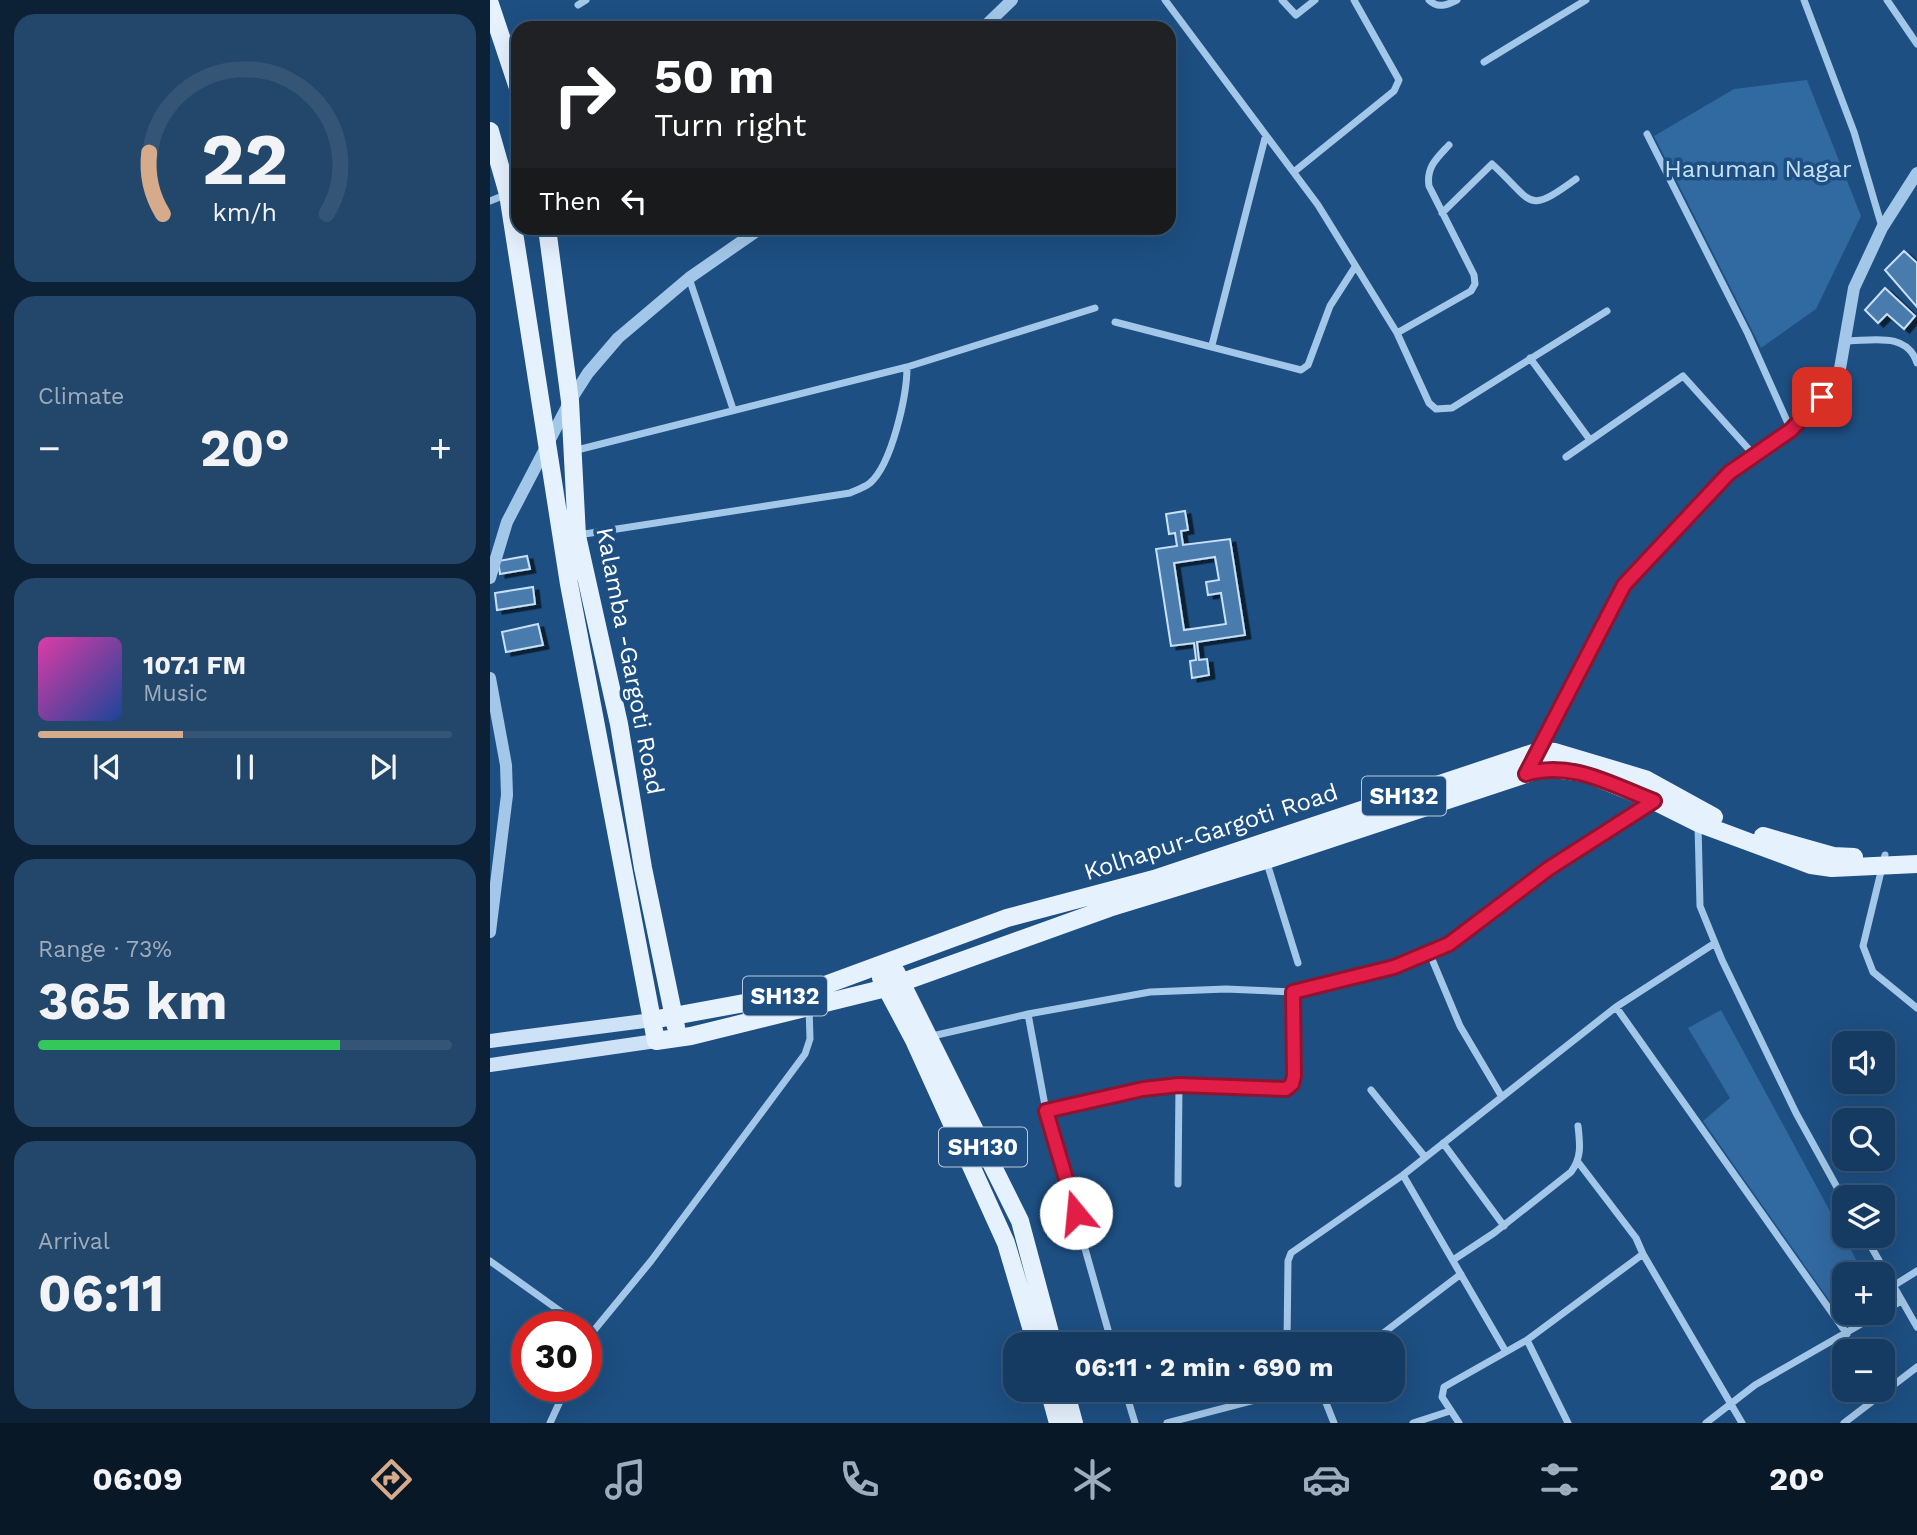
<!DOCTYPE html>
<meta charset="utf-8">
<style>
:root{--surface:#163b62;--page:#23466b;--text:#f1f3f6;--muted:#9eadbe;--line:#355577;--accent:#d6ab8b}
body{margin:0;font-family:"Work Sans",sans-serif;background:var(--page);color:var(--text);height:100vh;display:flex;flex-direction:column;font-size:26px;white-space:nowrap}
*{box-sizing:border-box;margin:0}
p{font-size:23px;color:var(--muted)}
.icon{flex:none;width:38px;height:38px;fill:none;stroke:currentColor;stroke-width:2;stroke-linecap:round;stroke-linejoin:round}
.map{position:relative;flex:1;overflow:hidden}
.details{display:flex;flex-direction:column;gap:14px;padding:14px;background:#0c2036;width:490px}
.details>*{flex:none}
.top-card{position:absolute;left:21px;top:21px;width:665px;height:214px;border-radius:21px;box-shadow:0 7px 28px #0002,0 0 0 2px var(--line);background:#202124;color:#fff;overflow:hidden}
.fabs{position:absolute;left:1342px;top:1031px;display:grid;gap:14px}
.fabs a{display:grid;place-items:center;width:63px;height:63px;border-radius:14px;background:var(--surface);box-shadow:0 7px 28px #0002,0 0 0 2px var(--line);font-size:35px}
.speed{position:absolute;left:21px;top:1311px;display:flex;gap:14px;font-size:35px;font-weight:700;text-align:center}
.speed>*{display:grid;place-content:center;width:91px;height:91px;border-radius:50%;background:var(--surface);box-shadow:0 7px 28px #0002,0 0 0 2px var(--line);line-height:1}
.speed .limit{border:10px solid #d22;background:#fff;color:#111}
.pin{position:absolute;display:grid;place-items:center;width:60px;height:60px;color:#fff;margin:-30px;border-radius:14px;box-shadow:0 4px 10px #0006}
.me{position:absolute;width:77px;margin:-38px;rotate:343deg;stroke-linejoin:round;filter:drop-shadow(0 0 5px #0008)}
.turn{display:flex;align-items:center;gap:24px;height:147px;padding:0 28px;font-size:32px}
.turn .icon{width:91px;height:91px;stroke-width:2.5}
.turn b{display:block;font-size:49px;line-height:60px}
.then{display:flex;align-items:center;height:66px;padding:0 28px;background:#0003;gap:14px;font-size:26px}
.big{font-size:52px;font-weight:700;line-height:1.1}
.details .tile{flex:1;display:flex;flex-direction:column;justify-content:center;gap:10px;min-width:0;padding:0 24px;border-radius:21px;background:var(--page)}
.details .dial{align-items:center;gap:0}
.dial svg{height:182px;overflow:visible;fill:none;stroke:var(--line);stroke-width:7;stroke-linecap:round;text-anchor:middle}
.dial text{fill:var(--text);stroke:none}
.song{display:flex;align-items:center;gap:21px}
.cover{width:84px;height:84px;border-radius:10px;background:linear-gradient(135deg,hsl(320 70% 55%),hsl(220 70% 35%))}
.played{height:7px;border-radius:4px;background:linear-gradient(90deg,var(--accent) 35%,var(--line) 35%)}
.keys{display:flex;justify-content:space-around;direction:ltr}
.heat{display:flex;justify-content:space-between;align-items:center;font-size:38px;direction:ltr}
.charge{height:10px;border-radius:5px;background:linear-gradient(90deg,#34c759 73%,var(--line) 0)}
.trip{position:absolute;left:513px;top:1332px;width:402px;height:70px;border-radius:21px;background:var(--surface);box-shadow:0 7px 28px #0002,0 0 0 2px var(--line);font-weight:700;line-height:70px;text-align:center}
.tabs{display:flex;height:112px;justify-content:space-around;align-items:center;background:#091827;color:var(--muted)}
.tabs .icon{width:49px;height:49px}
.tabs .active{color:var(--accent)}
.tabs b{font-size:32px;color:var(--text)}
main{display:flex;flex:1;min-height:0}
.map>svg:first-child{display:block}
.green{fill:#3169a1}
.building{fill:#4a7bad;stroke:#c7e0f7;stroke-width:2;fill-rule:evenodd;filter:url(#shadow)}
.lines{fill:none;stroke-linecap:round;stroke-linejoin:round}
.minor{stroke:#a3c7e9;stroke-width:7}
.tertiary{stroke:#a3c7e9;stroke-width:12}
.secondary{stroke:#cee2f7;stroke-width:14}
.primary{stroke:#e6f1fe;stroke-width:18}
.route-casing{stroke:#92132f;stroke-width:18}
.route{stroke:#e11d48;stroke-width:12}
.labels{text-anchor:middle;stroke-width:7;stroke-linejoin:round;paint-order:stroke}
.shield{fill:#1d4f82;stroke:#bbcada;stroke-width:2}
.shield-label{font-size:23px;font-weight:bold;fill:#fff}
.park-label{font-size:24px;fill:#c7e0f7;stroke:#1d4f82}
.street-label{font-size:24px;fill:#fff;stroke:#1d4f82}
</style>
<main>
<section class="details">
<div class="tile dial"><svg viewBox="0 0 100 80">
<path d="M14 69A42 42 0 1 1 86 69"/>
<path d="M14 69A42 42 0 0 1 8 42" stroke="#d6ab8b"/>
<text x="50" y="56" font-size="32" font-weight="700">22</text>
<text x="50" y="72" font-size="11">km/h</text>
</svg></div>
<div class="tile"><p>Climate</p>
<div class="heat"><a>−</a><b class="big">20°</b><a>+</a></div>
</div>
<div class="tile">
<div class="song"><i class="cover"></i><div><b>107.1 FM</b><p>Music</p></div></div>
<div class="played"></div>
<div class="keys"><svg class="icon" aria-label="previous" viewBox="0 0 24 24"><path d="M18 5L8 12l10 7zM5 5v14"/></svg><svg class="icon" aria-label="pause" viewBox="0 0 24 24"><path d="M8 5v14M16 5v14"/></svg><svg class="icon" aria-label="next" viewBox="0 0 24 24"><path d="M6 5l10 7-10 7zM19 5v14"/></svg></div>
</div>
<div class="tile"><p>Range · 73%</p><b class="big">365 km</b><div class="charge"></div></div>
<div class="tile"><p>Arrival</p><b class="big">06:11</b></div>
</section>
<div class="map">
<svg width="1427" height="1423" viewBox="0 0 1427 1423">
<defs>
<filter id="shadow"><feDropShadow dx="5.5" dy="3.5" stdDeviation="0" flood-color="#0009"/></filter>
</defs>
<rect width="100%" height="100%" fill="#1d4f82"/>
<!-- green -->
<path class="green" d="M1317 80 1371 216 1326 309 1271 348 1164 136 1244 89Z
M1231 1010 1374 1274H1354V1312L1382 1313 1358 1327 1213 1121 1240 1098 1198 1028Z"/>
<!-- building -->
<path class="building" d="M1414 251 1427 263V307L1395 270Z
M1395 288 1425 316 1414 329 1397 314 1388 323 1375 310Z
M695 511 698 530 691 531 693 545 740 539 755 635 707 642 709 660 717 659 719 675 702 678 700 661 706 660 704 643 681 646 666 549 687 546 685 533 679 534 676 514ZM725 557 729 580 716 582 718 595 731 593 736 624 694 630 684 563Z
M37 556 40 569 10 574 8 561Z
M43 587 45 604 7 610 5 593Z
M48 624 53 645 16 652 12 632Z"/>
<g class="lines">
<!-- minor -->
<path class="minor" d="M675 0 828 205 907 333 939 403 946 409 962 408 1117 311
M792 0 806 15 825 0
M939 0C948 9 957 5 967 0
M1314 0 1364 132 1392 227
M1397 0 1427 44
M88 5 96 0
M994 62 1096 0
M1157 134 1258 334 1301 430
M805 171 904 91 909 80 864 0
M0 201 15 195
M952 213 1002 164C1044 202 1035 216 1086 179
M199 278 243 409
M625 322 811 370 818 365 840 306 865 267
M907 333 981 291 985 284 984 275 939 186C936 167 947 158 959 145
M1355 341C1381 341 1417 331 1427 363
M722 345 775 138
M1040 358 1100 440
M83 451 417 367 605 308
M1076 457 1193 376 1264 455
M88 535 360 493C367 490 375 487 380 483 402 464 417 395 417 367
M1208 825 1210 906 1232 960 1306 1113 1354 1200
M1395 855 1373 946 1383 972 1427 1008
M776 860 808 963
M939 952 970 1026 1012 1097
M1126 1007 1357 1334
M538 1014 660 992 736 989 803 992 904 967 959 944 1058 869 1161 802
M438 1037 538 1014 556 1111 622 1344
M881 1090 935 1157
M556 1111 653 1089 689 1085 795 1089 802 1084 804 1076 803 992
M953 1143 1014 1226
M913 1175 1016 1352
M688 1184 689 1085
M1375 1236 1427 1327
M1153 1254 1252 1423
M963 1260 1004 1233 1081 1172C1092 1157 1090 1144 1088 1126
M0 1261 91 1326
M1403 1286 1427 1271
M1393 1312 1411 1301
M1037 1340 1078 1423
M96 1344 101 1334 161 1261 315 1054 320 1039 319 1006
M797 1344 798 1261 801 1253 913 1175 1126 1007 1225 943
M879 1344 971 1274
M635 1390 645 1423
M831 1390 844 1423
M60 1423 77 1386
M677 1423 796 1392V1390
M923 1423 960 1411
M969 1423 952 1397 954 1387 1037 1340 1153 1254 1146 1238 1088 1162
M1216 1423 1265 1385 1392 1312
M1354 1423 1427 1367"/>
<!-- tertiary -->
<path class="tertiary" d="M493 28 522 0
M0 578 17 522 80 401 98 373 128 338 199 278 271 228
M0 678 16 765 17 795 0 932
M1047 755 1134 585 1239 473 1301 430 1348 380 1364 288 1392 228 1427 173"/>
<!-- secondary -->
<path class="secondary" d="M0 1041 162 1020
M0 1065 166 1041"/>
<!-- primary -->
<path class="primary" d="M0 4 28 88
M0 131 18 194 79 584 166 1041 201 1036 396 988 619 908 776 860 1054 768 1095 773 1164 801 1208 823 1321 865 1342 868 1427 864
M57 228 80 401 87 536 129 724 153 868 186 1027
M1273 836 1343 856 1364 857
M406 972 530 1221 563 1344
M391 978 424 1040 516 1243 546 1344
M162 1020 319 991 517 918 664 879 1049 751 1065 752 1155 779 1224 817
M559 1390 568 1423
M575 1390 584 1423"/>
</g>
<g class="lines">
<defs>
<path id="route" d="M586 1213 556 1111 653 1089 689 1085 796 1089 802 1084 804 1076 803 992 904 967 959 944 1058 869 1164 801C1122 785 1081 760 1036 774L1134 585 1239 473 1301 430 1332 397"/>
</defs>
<!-- route casing -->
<use href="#route" class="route-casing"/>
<!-- route -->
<use href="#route" class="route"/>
</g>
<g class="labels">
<!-- shield labels -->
<g class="shield">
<rect x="872" y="776.5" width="84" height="39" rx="5"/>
<rect x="253" y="976.5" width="84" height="39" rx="5"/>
<rect x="449" y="1127.5" width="88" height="39" rx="5"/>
</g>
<g class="shield-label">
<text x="914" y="804">SH132</text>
<text x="295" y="1004">SH132</text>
<text x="493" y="1155">SH130</text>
</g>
<!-- park labels -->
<g class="park-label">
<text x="1268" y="177">Hanuman Nagar</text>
</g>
<!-- street labels -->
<g class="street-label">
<text transform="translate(140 661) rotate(79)" y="8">Kalamba -Gargoti Road</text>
<text transform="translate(721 832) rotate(-18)" y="8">Kolhapur-Gargoti Road</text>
</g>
</g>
</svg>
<div class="fabs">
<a><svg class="icon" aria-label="sound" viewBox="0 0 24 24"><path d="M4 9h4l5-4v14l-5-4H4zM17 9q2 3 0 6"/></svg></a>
<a><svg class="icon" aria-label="search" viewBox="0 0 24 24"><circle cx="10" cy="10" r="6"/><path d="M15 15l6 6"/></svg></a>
<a><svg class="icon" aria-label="layers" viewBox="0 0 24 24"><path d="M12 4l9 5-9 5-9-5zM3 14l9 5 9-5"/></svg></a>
<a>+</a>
<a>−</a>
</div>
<div class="speed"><div class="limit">30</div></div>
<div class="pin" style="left:1332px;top:397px;background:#d93025"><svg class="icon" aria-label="arrive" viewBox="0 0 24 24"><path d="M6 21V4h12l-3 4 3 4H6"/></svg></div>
<svg class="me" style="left:586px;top:1213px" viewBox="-20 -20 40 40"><circle r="19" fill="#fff"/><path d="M0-13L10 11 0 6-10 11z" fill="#e11d48"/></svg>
<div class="trip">06:11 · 2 min · 690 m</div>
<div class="top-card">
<div class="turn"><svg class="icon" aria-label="right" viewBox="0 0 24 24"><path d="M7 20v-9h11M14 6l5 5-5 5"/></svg><div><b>50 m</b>Turn right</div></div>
<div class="then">Then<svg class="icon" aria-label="left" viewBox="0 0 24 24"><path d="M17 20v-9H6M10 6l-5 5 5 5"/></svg></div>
</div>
</div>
</main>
<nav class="tabs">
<b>06:09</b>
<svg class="icon active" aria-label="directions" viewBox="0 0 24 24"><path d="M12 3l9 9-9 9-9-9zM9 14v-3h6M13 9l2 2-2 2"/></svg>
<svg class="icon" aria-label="music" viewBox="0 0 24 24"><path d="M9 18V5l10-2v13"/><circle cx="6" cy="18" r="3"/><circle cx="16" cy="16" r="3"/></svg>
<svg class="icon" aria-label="phone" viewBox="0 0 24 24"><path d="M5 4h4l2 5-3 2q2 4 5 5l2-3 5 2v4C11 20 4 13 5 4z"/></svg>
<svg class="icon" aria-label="climate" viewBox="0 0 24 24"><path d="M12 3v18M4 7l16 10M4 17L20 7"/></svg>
<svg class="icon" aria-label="car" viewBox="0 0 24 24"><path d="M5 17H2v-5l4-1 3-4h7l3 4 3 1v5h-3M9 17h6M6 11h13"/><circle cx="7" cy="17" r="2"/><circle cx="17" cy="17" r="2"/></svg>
<svg class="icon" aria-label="filters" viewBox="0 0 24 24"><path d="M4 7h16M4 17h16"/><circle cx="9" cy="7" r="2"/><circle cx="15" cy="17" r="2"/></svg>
<b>20°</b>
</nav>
